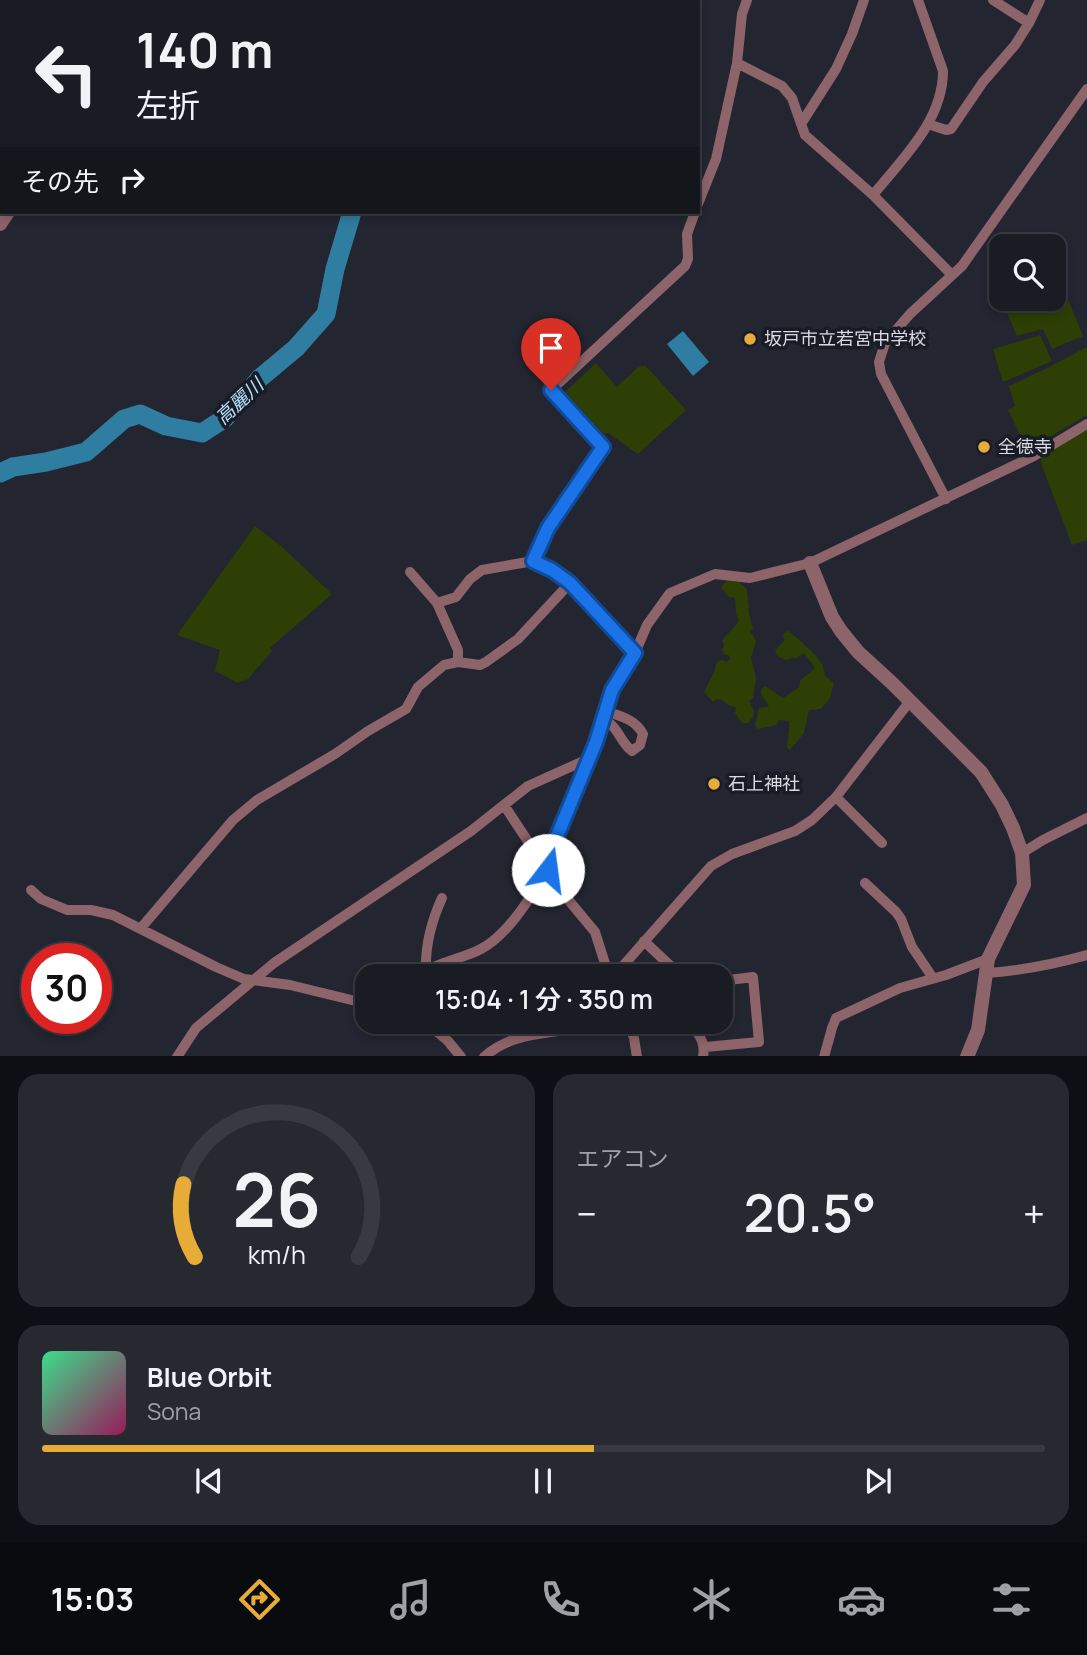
<!DOCTYPE html>
<html lang="ja">
<meta charset="utf-8">
<style>
:root{--surface:#1a1c24;--page:#272931;--text:#f1f3f6;--muted:#9fa1a6;--line:#383a41;--accent:#e7ac37}
body{margin:0;font-family:Manrope,"Noto Sans JP",sans-serif;background:var(--page);color:var(--text);height:100vh;display:flex;flex-direction:column;font-size:26px;white-space:nowrap}
*{box-sizing:border-box;margin:0}
p{font-size:23px;color:var(--muted)}
.icon{flex:none;width:38px;height:38px;fill:none;stroke:currentColor;stroke-width:2;stroke-linecap:round;stroke-linejoin:round}
.map{position:relative;height:1056px;overflow:hidden}
.panel{display:flex;flex-direction:column;gap:18px;padding:18px;background:#0e0f14;flex:1}
.panel>*{flex:none}
.hud{position:absolute;left:0px;top:0px;width:700px;height:214px;box-shadow:0 4px 10px #0003,0 0 0 2px var(--line);background:#1a1c24;color:var(--text);overflow:hidden}
.buttons{position:absolute;left:989px;top:234px;display:grid;gap:14px}
.buttons a{display:grid;place-items:center;width:77px;height:77px;border-radius:14px;background:var(--surface);box-shadow:0 4px 10px #0003,0 0 0 2px var(--line);font-size:35px}
.speed{position:absolute;left:21px;top:943px;display:flex;gap:14px;font-size:35px;font-weight:700;text-align:center}
.speed>*{display:grid;place-content:center;width:91px;height:91px;border-radius:50%;background:var(--surface);box-shadow:0 4px 10px #0003,0 0 0 2px var(--line);line-height:1}
.speed .limit{border:10px solid #d22;background:#fff;color:#111}
.pin{position:absolute;display:grid;place-items:center;width:60px;height:60px;color:#fff;margin:-72px -30px;border-radius:50% 50% 50% 0;rotate:-45deg;box-shadow:0 0 7px #0007}
.pin .icon{rotate:45deg}
.me{position:absolute;width:77px;margin:-38px;rotate:15deg;stroke-linejoin:round;filter:drop-shadow(0 0 5px #0008)}
.turn{display:flex;align-items:center;gap:24px;height:147px;padding:0 21px;font-size:32px}
.turn .icon{width:91px;height:91px;stroke-width:2.5}
.turn b{display:block;font-size:49px;line-height:60px}
.then{display:flex;align-items:center;height:66px;padding:0 21px;background:#0003;gap:14px;font-size:26px}
.big{font-size:52px;font-weight:600;line-height:1.1}
.panel .card{flex:1;display:flex;flex-direction:column;justify-content:center;gap:10px;min-width:0;padding:0 24px;border-radius:21px;background:var(--page)}
.panel .dial{align-items:center;gap:0}
.dial svg{height:182px;overflow:visible;fill:none;stroke:var(--line);stroke-width:7;stroke-linecap:round;text-anchor:middle}
.dial text{fill:var(--text);stroke:none}
.song{display:flex;align-items:center;gap:21px}
.cover{width:84px;height:84px;border-radius:10px;background:linear-gradient(135deg,hsl(150 70% 55%),hsl(330 70% 35%))}
.played{height:7px;border-radius:4px;background:linear-gradient(90deg,var(--accent) 55%,var(--line) 55%)}
.keys{display:flex;justify-content:space-around;direction:ltr}
.heat{display:flex;justify-content:space-between;align-items:center;font-size:38px;direction:ltr}
.panel .tiles{flex:1;display:grid;gap:18px;grid-template-columns:1fr 1fr}
.card:last-child{grid-column:span 2}
.trip{position:absolute;left:355px;top:964px;width:378px;height:70px;border-radius:21px;background:var(--surface);box-shadow:0 4px 10px #0003,0 0 0 2px var(--line);font-weight:600;line-height:70px;text-align:center}
.tab-bar{display:flex;height:112px;justify-content:space-around;align-items:center;background:#0a0b0e;color:var(--muted)}
.tab-bar .icon{width:49px;height:49px}
.tab-bar .selected{color:var(--accent)}
.tab-bar b{font-size:32px;color:var(--text)}
.map>svg:first-child{display:block}
.green{fill:#2d3f05}
.water{fill:#307da2}
.lines{fill:none;stroke-linecap:round;stroke-linejoin:round}
.river{stroke:#307da2;stroke-width:19}
.minor{stroke:#8d6469;stroke-width:10}
.tertiary{stroke:#8d6469;stroke-width:14}
.route-casing{stroke:#114b97;stroke-width:18}
.route{stroke:#1a73e8;stroke-width:12}
.poi-dot{fill:#e7ac37;stroke:#191c26;stroke-width:2.5}
.labels{text-anchor:middle;stroke-width:7;stroke-linejoin:round;paint-order:stroke}
.poi-label{font-size:18px;fill:#d9dbe2;stroke:#191c26;text-anchor:start}
.water-label{font-size:19px;font-style:italic;fill:#b6e3fd;stroke:#191c26}
</style>
<div class="map">
<svg width="1087" height="1057" viewBox="0 0 1087 1057">
<rect width="100%" height="100%" fill="#232530"/>
<!-- green -->
<path class="green" d="M1054 266 1083 336 1052 349 1043 329 1017 336 1001 299H1054Z
M1040 335 1052 361 1003 382 993 349Z
M1087 347V415L1034 446 1030 438 1023 441 1008 410 1015 406 1009 386 1047 368Z
M596 363 617 387 637 368 645 365 686 410 638 454 608 433 604 434 565 392Z
M1087 430V540L1072 545 1041 463V455Z
M255 526 281 546 332 594 270 648 272 651 248 679 238 683 215 671 220 650 177 635Z
M729 580 739 582 747 589 749 614 753 629 750 631 756 641 751 658 756 677 753 698 749 701 754 711 753 717 748 723H742L735 713 736 707 728 705 722 700 717 699 713 702 704 692 714 672 717 662 723 660 726 662 730 659V656L724 654 722 650 724 645 722 641C727 633 735 628 739 620L736 614 735 598 729 597 721 588 724 583Z
M788 631C794 634 820 658 822 664 824 668 824 672 825 676L834 683 830 698 821 709 809 710 804 733 790 750 787 748C787 739 790 730 789 721L779 720 776 725 758 729 755 725 759 708 769 707C766 699 755 692 765 686L783 698 799 687 800 681 815 668 804 653 795 659 792 658 786 660 777 656 775 650 785 640 783 636 784 633Z"/>
<!-- water -->
<path class="water" d="M683 331 709 362 693 376 667 344Z"/>
<g class="lines">
<!-- river -->
<path class="river" d="M430 2 431 0
M0 473 13 467 46 462 86 452 124 419 140 414 166 426 202 433 225 418 260 378 296 348 326 314 335 269 352 212"/>
<!-- minor -->
<path class="minor" d="M43 0 44 2
M993 0 1029 23
M72 2 73 0
M0 51 2 53
M737 63 782 86 792 98 805 135 873 195 952 275
M801 124 836 69 852 34 864 0
M928 124 946 130 951 129 983 82 1015 45 1029 23 1040 0
M0 132 2 131
M873 195C902 159 943 121 943 71L918 0
M698 204 716 159 737 63 742 14 747 0
M946 499 881 374 879 362 885 343 910 314 962 266 1087 89
M410 572 437 603 458 650V662
M437 603 456 597 470 579 482 570 533 561
M635 653 570 583 552 570 533 561 536 552 548 528 603 447 550 391 685 266 688 259 687 234 695 212
M603 720C619 726 619 741 632 751L640 745 643 734C635 719 620 716 605 711
M836 797 882 843
M504 805 535 852 548 858
M1022 853 1043 840 1087 818
M865 883 896 912 901 919 912 947 933 978
M31 890 41 899 67 910H91L113 915 216 967 244 979 290 985 368 1004
M141 928 233 820 257 800 335 754 368 731 406 709 418 687 444 665 458 662 480 665 486 662 518 639 570 583
M644 941 681 976
M426 971C425 944 431 922 442 898
M986 973C1020 971 1054 964 1087 955
M424 976 426 971C443 961 464 958 481 949 508 935 532 895 548 870
M609 976 595 932 551 879 548 870V858L596 742 612 690 635 653 647 625 670 593 715 574 750 578 810 563 1034 456 1087 424
M614 976 711 866 732 854 795 831 812 820 836 797 910 701
M425 1022 448 1041 461 1057
M628 1022 634 1038 637 1057
M683 1022C697 1029 706 1041 703 1057
M705 1047 759 1042 753 977 721 981
M177 1057 196 1028 274 963 471 831 528 786 588 759
M484 1057C518 1027 558 1037 597 1022
M824 1057 832 1028 836 1018 900 988 946 975 988 959"/>
<!-- tertiary -->
<path class="tertiary" d="M138 2 139 0
M0 224 8 212
M810 563 832 617 841 631 858 652 892 683 981 772 1002 805 1013 828 1022 853 1024 885 988 959 978 1030 967 1057"/>
</g>
<g class="lines">
<defs>
<path id="route" d="M548 870V858L596 742 612 690 635 653 570 583 552 570 533 561 548 528 603 447 551 390"/>
</defs>
<!-- route casing -->
<use href="#route" class="route-casing"/>
<!-- route -->
<use href="#route" class="route"/>
</g>
<!-- markers -->
<g class="poi-dot">
<circle cx="750" cy="339" r="7"/>
<circle cx="984" cy="447" r="7"/>
<circle cx="714" cy="784" r="7"/>
</g>
<g class="labels">
<!-- poi labels -->
<g class="poi-label">
<text x="764" y="345">坂戸市立若宮中学校</text>
<text x="998" y="453">全徳寺</text>
<text x="728" y="790">石上神社</text>
</g>
<!-- water labels -->
<g class="water-label">
<text transform="translate(239 401) rotate(-43)" y="7">高麗川</text>
</g>
</g>
</svg>
<div class="buttons">
<a><svg class="icon" aria-label="search" viewBox="0 0 24 24"><circle cx="10" cy="10" r="6"/><path d="M15 15l6 6"/></svg></a>
</div>
<div class="speed"><div class="limit">30</div></div>
<div class="pin" style="left:551px;top:390px;background:#d93025"><svg class="icon" aria-label="arrive" viewBox="0 0 24 24"><path d="M6 21V4h12l-3 4 3 4H6"/></svg></div>
<svg class="me" style="left:548px;top:870px" viewBox="-20 -20 40 40"><circle r="19" fill="#fff"/><path d="M0-13L10 11 0 6-10 11z" fill="#1a73e8"/></svg>
<div class="trip">15:04 · 1 分 · 350 m</div>
<div class="hud">
<div class="turn"><svg class="icon" aria-label="left" viewBox="0 0 24 24"><path d="M17 20v-9H6M10 6l-5 5 5 5"/></svg><div><b>140 m</b>左折</div></div>
<div class="then">その先<svg class="icon" aria-label="right" viewBox="0 0 24 24"><path d="M7 20v-9h11M14 6l5 5-5 5"/></svg></div>
</div>
</div>
<section class="panel">
<div class="tiles">
<div class="card dial"><svg viewBox="0 0 100 80">
<path d="M14 69A42 42 0 1 1 86 69"/>
<path d="M14 69A42 42 0 0 1 9 37" stroke="#e7ac37"/>
<text x="50" y="56" font-size="32" font-weight="700">26</text>
<text x="50" y="72" font-size="11">km/h</text>
</svg></div>
<div class="card"><p>エアコン</p>
<div class="heat"><a>−</a><b class="big">20.5°</b><a>+</a></div>
</div>
<div class="card">
<div class="song"><i class="cover"></i><div><b>Blue Orbit</b><p>Sona</p></div></div>
<div class="played"></div>
<div class="keys"><svg class="icon" aria-label="previous" viewBox="0 0 24 24"><path d="M18 5L8 12l10 7zM5 5v14"/></svg><svg class="icon" aria-label="pause" viewBox="0 0 24 24"><path d="M8 5v14M16 5v14"/></svg><svg class="icon" aria-label="next" viewBox="0 0 24 24"><path d="M6 5l10 7-10 7zM19 5v14"/></svg></div>
</div>
</div>
</section>
<nav class="tab-bar">
<b>15:03</b>
<svg class="icon selected" aria-label="directions" viewBox="0 0 24 24"><path d="M12 3l9 9-9 9-9-9zM9 14v-3h6M13 9l2 2-2 2"/></svg>
<svg class="icon" aria-label="music" viewBox="0 0 24 24"><path d="M9 18V5l10-2v13"/><circle cx="6" cy="18" r="3"/><circle cx="16" cy="16" r="3"/></svg>
<svg class="icon" aria-label="phone" viewBox="0 0 24 24"><path d="M5 4h4l2 5-3 2q2 4 5 5l2-3 5 2v4C11 20 4 13 5 4z"/></svg>
<svg class="icon" aria-label="climate" viewBox="0 0 24 24"><path d="M12 3v18M4 7l16 10M4 17L20 7"/></svg>
<svg class="icon" aria-label="car" viewBox="0 0 24 24"><path d="M5 17H2v-5l4-1 3-4h7l3 4 3 1v5h-3M9 17h6M6 11h13"/><circle cx="7" cy="17" r="2"/><circle cx="17" cy="17" r="2"/></svg>
<svg class="icon" aria-label="filters" viewBox="0 0 24 24"><path d="M4 7h16M4 17h16"/><circle cx="9" cy="7" r="2"/><circle cx="15" cy="17" r="2"/></svg>
</nav>
